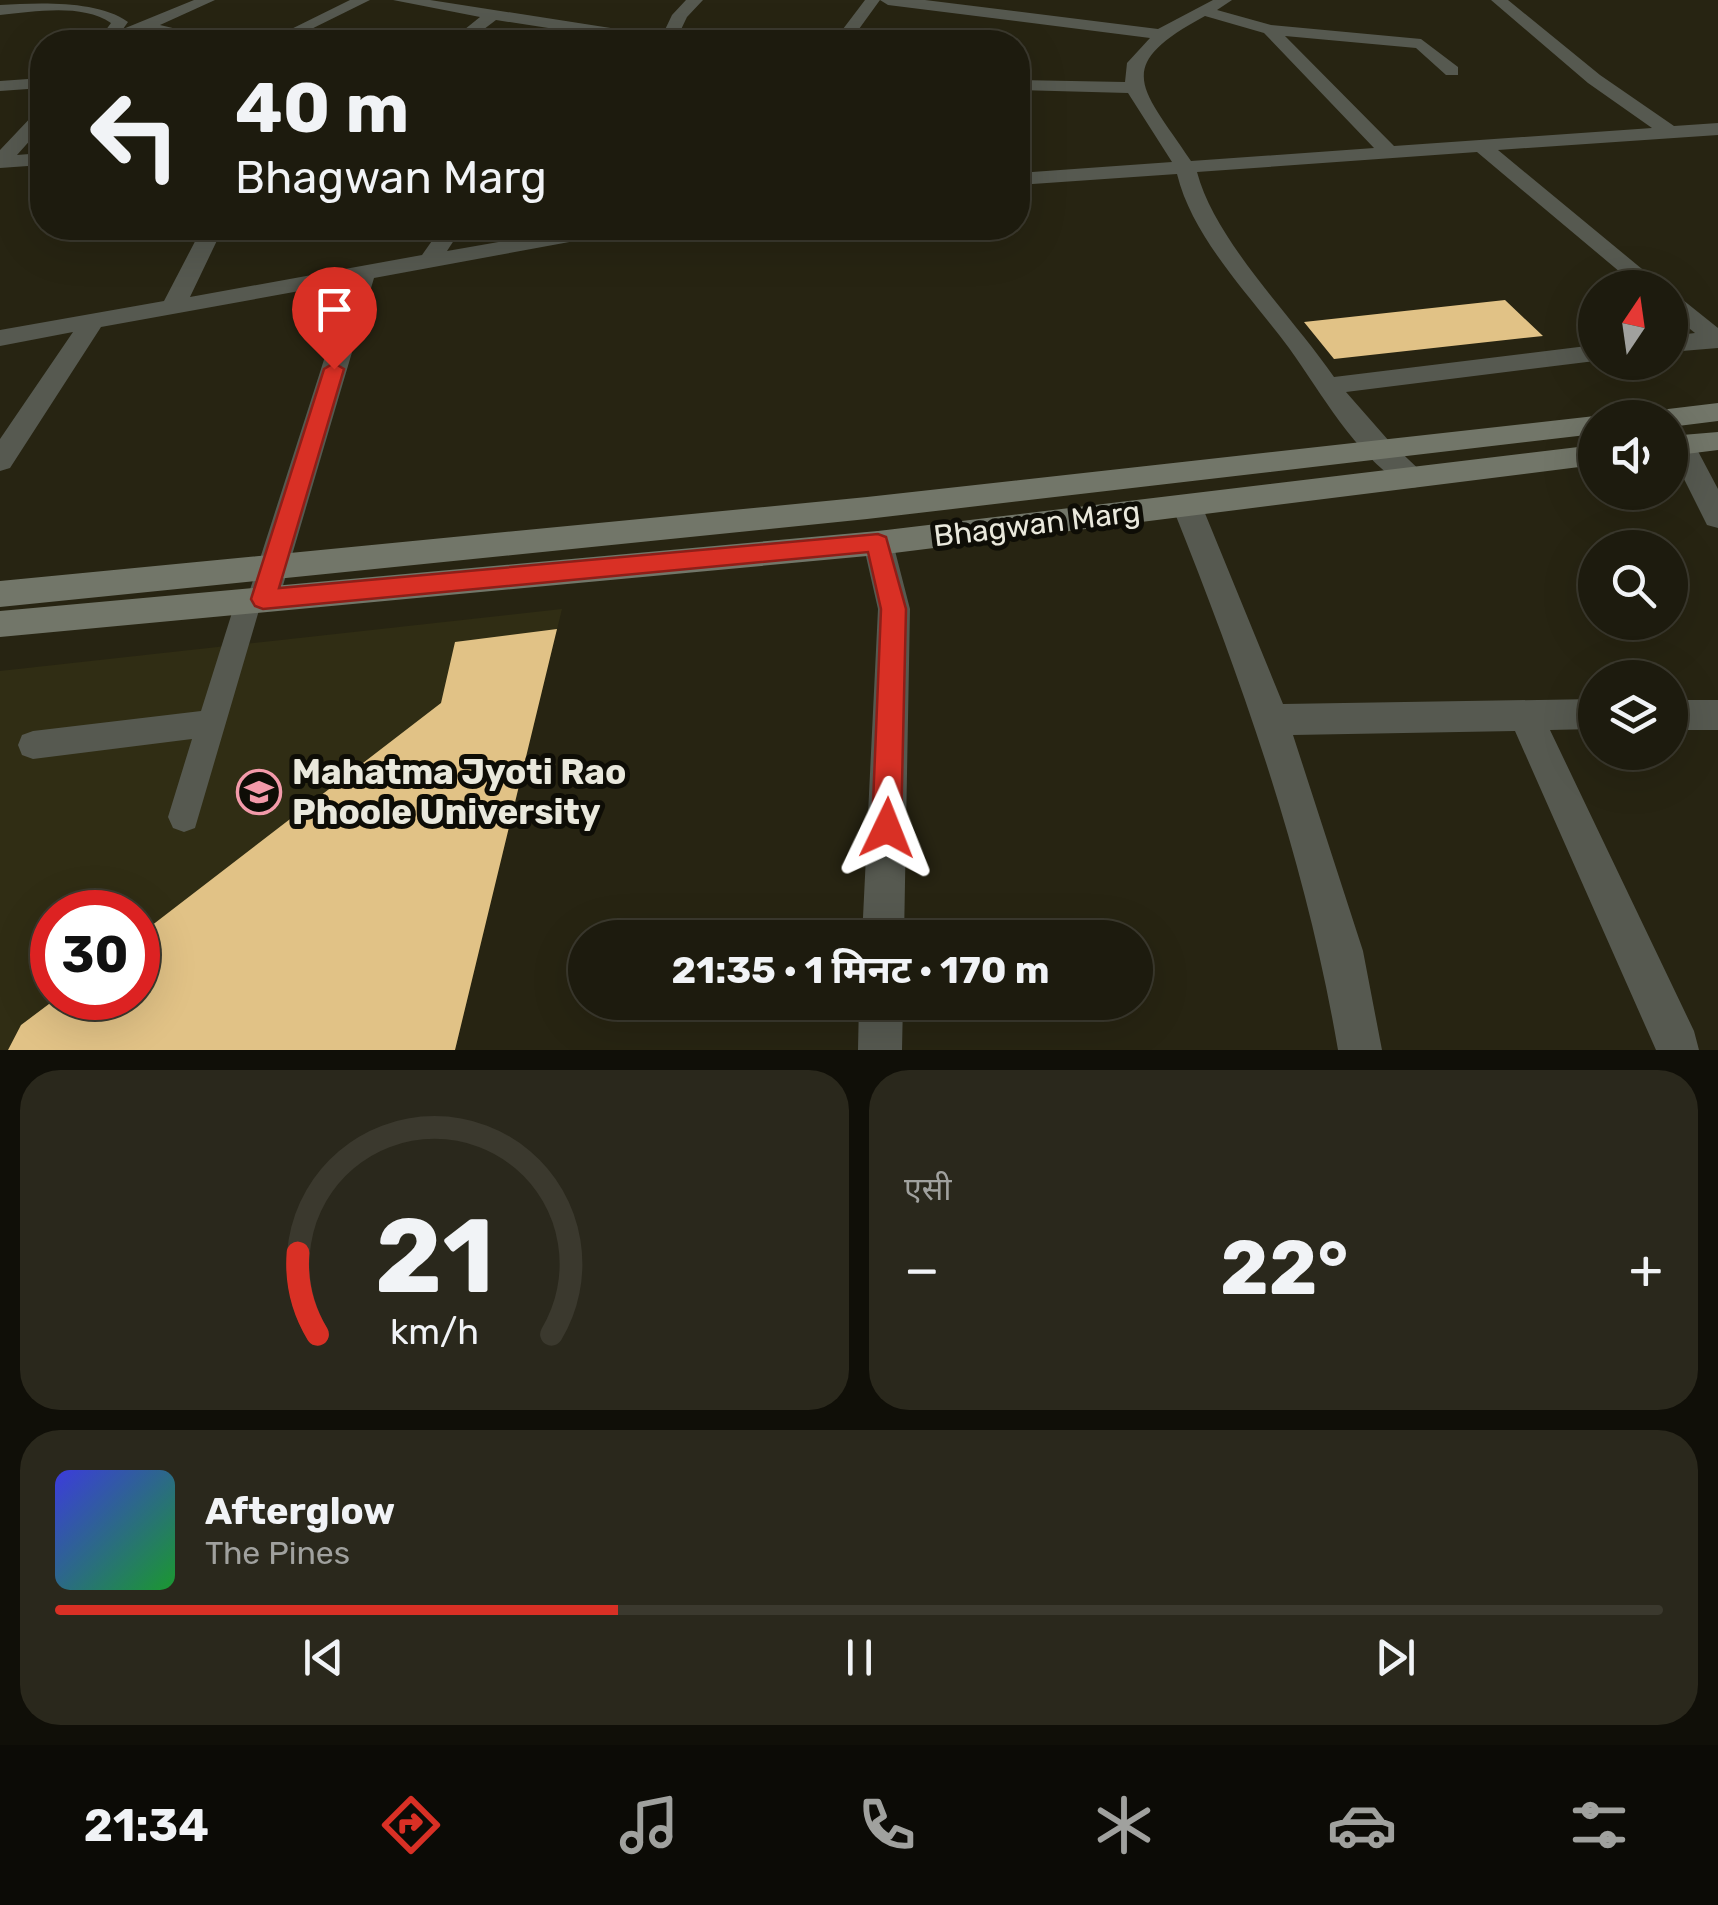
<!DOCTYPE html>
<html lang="hi">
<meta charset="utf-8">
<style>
:root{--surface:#1d1b0e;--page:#2a281c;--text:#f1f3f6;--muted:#a0a19e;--line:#3b392e;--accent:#d93025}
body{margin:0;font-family:Rubik,"Noto Sans Devanagari",sans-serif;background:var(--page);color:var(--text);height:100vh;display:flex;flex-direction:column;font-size:38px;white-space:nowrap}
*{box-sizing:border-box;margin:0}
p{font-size:32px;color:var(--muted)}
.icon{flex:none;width:55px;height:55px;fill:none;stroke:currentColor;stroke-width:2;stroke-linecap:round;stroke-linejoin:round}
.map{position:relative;height:1050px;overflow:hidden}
.side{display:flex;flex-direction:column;gap:20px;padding:20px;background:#100f08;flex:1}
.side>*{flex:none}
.top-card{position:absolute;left:30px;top:30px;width:1000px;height:210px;border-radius:40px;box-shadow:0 10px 40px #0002,0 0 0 2px var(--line);background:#1d1b0e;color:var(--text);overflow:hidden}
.needle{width:65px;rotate:13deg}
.fabs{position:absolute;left:1578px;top:270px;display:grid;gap:20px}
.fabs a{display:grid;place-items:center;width:110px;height:110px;border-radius:50%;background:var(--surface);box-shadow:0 10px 40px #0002,0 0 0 2px var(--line);font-size:50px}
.speed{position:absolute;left:30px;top:890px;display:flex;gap:20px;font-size:50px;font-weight:700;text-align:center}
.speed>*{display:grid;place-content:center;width:130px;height:130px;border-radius:50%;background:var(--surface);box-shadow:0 10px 40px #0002,0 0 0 2px var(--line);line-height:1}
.speed .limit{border:15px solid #d22;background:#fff;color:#111}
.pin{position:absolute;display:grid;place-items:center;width:85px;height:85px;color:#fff;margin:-102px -42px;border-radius:50% 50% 50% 0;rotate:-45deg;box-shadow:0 0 10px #0007}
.pin .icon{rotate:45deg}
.me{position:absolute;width:110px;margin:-55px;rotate:2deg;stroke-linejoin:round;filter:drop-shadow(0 0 8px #0008)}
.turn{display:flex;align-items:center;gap:35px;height:210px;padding:0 40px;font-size:45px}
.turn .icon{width:130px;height:130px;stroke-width:2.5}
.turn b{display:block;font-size:70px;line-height:85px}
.big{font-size:75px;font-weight:700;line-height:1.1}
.side .card{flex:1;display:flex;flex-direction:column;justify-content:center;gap:15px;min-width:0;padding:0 35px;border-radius:40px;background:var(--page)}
.side .dial{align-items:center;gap:0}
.dial svg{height:260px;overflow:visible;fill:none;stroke:var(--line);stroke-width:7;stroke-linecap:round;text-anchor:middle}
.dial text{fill:var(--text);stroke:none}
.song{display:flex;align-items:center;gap:30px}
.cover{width:120px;height:120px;border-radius:15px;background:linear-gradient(135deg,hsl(240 70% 55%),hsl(130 70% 35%))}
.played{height:10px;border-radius:5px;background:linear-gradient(90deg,var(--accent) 35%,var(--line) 35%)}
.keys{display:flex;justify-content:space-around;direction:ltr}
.heat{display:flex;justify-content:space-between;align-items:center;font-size:55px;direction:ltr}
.side .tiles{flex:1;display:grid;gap:20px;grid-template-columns:1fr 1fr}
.card:last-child{grid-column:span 2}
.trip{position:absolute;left:568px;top:920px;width:585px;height:100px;border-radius:50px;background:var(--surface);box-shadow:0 10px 40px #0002,0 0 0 2px var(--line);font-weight:700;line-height:100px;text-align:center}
.tab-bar{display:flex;height:160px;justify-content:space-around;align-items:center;background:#0c0b06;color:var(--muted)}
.tab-bar .icon{width:70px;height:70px}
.tab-bar .active{color:var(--accent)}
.tab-bar b{font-size:45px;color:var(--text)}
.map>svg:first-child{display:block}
.built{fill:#302d14;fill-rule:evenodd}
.building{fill:#e1c286}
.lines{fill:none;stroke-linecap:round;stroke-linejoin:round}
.lane{fill:#565950;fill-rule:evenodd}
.street{fill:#565950;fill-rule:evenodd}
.secondary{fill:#727669;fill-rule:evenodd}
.route{fill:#d93025;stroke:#8d1f18;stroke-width:2.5}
.labels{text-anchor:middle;stroke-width:10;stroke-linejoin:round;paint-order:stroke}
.street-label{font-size:30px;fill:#e9e8dc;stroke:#0e0d06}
.near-poi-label{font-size:35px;font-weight:bold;fill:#e9e8dc;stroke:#0e0d06;text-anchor:start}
</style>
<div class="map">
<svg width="1718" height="1050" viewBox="0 0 1718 1050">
<rect width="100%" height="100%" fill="#272412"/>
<!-- built -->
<path class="built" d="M562 609 455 1050H0V671ZM52 912H138V998H52Z"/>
<!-- building -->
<path class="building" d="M1505 300 1543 336 1334 359 1304 322Z
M557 629 455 1050H8L21 1025 57 998H138V936L441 703 455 642Z"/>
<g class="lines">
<!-- lane -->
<path class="lane" d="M249 589 258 592 262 600 195 828 184 832 173 828 168 817 192 739 33 759 22 755 18 745 22 735 33 731 201 711 236 600 240 592Z"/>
<!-- street -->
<path class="street" d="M194 0H215L160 25 219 39 221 42C196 42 164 30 146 31 130 32 118 42 97 42L111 23C81 3 34 12 0 15V5C39 3 97 0 128 22L123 29Z
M350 0H370L285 42H265Z
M393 0H430L662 36 672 15 686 0H703L687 17 675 42H639L496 20 467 42H449L480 17Z
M865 0H925L1158 29 1213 0H1232L1217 10 1271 25 1421 39 1458 67V75H1446L1416 48 1285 36 1394 146 1652 128 1588 83 1491 0H1508L1600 75 1674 126 1718 123V135L1498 150 1665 288H1639L1477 152 1197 172C1215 241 1293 317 1334 377L1595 345V361L1346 392 1389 441 1428 478 1424 485C1416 488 1410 489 1402 484 1354 453 1322 394 1289 348 1250 295 1193 239 1177 174L1018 185V173L1172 162 1128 93 1018 90V80L1125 82 1127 63 1150 38 888 5 880 0 859 29 858 42H842L843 29ZM1205 16 1264 33 1374 148 1191 161C1142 87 1110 67 1205 16Z
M42 78V88L0 91V81Z
M42 111V127L17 155 42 153V165L0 168V150L35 113Z
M202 228H223L190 297 422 255 441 228H462L447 251 579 228H624L613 234 374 278 279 599 274 608 263 612 252 608 247 599 349 282 101 327 10 468 0 471V439L73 332 0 346V330L164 301Z
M1670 294 1678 296 1718 328V348L1670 352V336L1695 333 1670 313Z
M1681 435 1691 438 1718 489V528L1707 525 1670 451 1671 438Z
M1187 495 1197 498 1202 506 1283 704 1595 699V729L1550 730 1694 1031 1699 1050H1656L1515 731 1293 735 1363 951 1382 1050H1338C1306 862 1243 683 1172 506L1177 498Z
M878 531 889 535 893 543 910 609 904 938H862L878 609 863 543 867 535Z
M1670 700H1718V730H1670Z
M859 1002H903L902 1050H858Z"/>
<!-- secondary -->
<path class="secondary" d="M1718 403V421L1670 427V418H1655L1668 409Z
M1595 416 1601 418H1595V434L867 519 0 607V581L867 497Z
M1718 432V450L1670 456V436Z
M1595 445V465L878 555 0 637V611L878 531Z"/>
</g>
<!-- route -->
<path class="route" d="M334 363 344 369 279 588 878 534 886 537 906 609 901 828 897 838 887 842 876 838 872 828 881 609 868 552 263 609 255 606 251 599 324 369Z"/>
<!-- icons -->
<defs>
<symbol id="university-ring" viewBox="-11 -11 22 22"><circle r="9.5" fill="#0e0d06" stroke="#f39aaa" stroke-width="1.5"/><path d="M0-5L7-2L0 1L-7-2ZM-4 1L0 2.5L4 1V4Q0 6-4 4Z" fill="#f39aaa"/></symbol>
</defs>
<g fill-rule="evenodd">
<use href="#university-ring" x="234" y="767" width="50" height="50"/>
</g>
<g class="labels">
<!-- street labels -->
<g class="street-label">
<text transform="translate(1037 524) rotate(-7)" y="10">Bhagwan Marg</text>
</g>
<!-- near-poi labels -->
<g class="near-poi-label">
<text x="292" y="784">Mahatma Jyoti Rao<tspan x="292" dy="40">Phoole University</tspan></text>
</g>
</g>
</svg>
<div class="fabs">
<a><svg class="needle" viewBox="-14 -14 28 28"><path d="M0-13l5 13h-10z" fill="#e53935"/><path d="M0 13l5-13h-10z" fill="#a0a19e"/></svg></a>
<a><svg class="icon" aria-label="sound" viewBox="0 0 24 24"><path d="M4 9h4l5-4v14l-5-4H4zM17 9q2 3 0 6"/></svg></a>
<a><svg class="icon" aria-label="search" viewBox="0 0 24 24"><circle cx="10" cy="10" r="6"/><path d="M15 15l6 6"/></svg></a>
<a><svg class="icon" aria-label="layers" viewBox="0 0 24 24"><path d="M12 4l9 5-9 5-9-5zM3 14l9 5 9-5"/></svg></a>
</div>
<div class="speed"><div class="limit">30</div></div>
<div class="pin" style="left:334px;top:369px;background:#d93025"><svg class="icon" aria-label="arrive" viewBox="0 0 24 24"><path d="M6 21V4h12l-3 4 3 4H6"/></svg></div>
<svg class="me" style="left:887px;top:828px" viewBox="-20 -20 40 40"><path d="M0-17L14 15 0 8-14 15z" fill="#d93025" stroke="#fff" stroke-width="4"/></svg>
<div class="trip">21:35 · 1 मिनट · 170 m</div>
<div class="top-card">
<div class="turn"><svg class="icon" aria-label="left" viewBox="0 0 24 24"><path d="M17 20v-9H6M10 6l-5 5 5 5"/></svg><div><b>40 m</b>Bhagwan Marg</div></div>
</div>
</div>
<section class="side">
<div class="tiles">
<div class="card dial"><svg viewBox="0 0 100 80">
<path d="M14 69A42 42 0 1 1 86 69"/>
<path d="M14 69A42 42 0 0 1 8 44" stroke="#d93025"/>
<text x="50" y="56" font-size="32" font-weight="700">21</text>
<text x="50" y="72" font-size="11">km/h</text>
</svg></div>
<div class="card"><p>एसी</p>
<div class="heat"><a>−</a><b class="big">22°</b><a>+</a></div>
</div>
<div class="card">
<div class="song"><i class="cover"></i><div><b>Afterglow</b><p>The Pines</p></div></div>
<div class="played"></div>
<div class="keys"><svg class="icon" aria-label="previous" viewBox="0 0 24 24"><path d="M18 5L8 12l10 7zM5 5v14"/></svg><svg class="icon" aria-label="pause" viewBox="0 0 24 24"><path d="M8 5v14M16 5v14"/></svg><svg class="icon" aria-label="next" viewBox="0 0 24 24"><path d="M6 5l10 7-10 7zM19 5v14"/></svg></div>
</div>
</div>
</section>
<nav class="tab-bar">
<b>21:34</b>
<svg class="icon active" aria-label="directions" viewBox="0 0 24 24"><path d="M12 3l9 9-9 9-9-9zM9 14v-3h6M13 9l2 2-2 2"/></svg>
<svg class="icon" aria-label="music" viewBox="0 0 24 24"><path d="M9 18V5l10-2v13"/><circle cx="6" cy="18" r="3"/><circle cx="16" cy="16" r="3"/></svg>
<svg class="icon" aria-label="phone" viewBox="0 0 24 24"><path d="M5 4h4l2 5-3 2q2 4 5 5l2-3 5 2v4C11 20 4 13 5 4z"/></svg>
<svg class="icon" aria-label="climate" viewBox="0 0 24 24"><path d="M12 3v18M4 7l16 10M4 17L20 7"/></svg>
<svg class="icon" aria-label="car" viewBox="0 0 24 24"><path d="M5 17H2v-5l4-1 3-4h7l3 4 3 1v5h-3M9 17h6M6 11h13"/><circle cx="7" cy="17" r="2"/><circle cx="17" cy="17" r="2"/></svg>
<svg class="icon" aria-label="filters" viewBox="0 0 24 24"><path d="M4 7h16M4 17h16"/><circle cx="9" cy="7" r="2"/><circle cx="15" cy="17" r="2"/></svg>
</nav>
